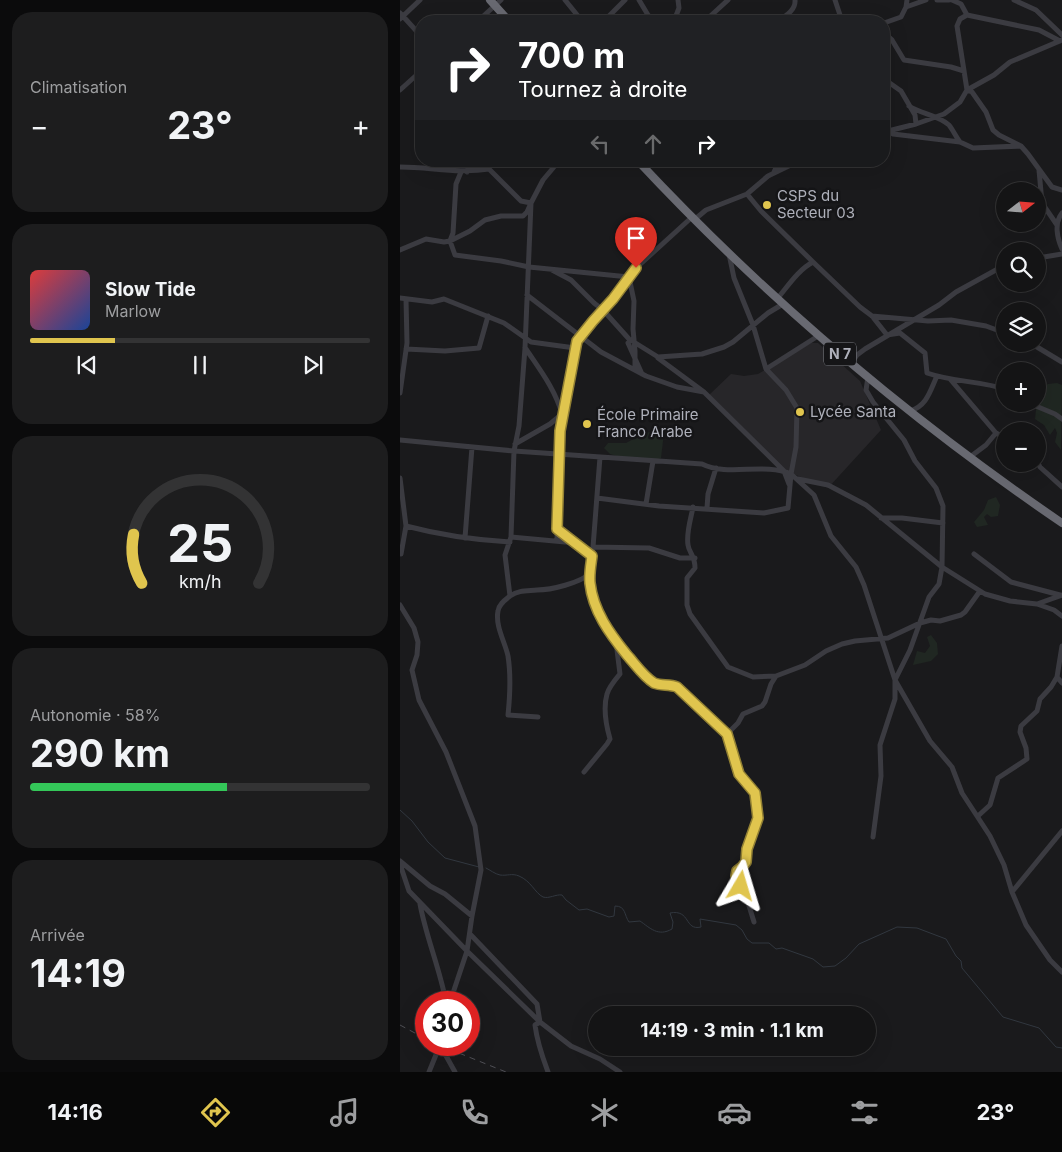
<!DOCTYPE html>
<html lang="fr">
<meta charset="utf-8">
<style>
:root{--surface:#141415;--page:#1d1d1e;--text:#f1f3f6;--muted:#9d9ea0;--line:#333334;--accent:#e0c54e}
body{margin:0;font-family:Inter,sans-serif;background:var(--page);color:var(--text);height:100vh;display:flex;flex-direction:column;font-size:19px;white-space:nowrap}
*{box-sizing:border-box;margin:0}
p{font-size:16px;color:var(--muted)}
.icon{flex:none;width:28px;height:28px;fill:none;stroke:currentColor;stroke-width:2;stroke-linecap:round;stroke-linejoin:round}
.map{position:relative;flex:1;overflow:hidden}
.sheet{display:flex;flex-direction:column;gap:12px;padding:12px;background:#0b0b0c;width:400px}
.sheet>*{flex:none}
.hud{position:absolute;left:15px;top:15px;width:475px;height:152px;border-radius:20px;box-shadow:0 5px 20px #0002,0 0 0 1px var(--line);background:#202124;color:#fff;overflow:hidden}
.needle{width:32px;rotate:73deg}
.buttons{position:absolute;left:596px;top:182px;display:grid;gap:10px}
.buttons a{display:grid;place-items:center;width:50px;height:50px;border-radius:50%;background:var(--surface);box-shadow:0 5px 20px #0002,0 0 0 1px var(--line);font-size:25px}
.speed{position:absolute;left:15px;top:991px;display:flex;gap:10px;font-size:25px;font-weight:700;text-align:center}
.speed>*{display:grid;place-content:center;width:65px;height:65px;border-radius:50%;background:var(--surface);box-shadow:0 5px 20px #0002,0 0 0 1px var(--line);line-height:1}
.speed .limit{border:8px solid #d22;background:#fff;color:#111}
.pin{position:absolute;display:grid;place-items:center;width:42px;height:42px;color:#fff;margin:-51px -21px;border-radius:50% 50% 50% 0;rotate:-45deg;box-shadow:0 0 5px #0007}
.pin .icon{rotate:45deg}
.me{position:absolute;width:55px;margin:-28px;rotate:7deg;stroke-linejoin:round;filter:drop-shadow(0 0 4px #0008)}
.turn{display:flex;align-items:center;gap:18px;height:105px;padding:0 20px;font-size:22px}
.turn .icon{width:65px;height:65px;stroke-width:2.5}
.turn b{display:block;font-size:35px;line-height:42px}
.lanes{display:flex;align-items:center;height:48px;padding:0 20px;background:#0003;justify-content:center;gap:25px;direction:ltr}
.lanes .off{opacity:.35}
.big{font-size:38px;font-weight:700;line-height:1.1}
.sheet .card{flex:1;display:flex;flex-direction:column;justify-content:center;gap:8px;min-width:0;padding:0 18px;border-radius:20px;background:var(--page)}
.sheet .dial{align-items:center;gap:0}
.dial svg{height:130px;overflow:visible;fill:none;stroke:var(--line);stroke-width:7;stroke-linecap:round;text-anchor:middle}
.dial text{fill:var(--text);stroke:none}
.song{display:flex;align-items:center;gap:15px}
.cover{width:60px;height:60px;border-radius:8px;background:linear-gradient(135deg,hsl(0 70% 55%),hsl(220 70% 35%))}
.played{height:5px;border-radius:2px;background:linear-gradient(90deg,var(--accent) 25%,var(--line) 25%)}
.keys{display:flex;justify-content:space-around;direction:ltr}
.heat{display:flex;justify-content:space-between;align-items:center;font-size:28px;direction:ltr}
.charge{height:8px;border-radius:4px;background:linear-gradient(90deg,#34c759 58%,var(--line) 0)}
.trip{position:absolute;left:188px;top:1006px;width:288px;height:50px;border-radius:25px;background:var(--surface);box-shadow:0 5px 20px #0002,0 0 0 1px var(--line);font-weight:700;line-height:50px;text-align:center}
.tab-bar{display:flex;height:80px;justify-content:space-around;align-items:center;background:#080808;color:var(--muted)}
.tab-bar .icon{width:35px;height:35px}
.tab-bar .current{color:var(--accent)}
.tab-bar b{font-size:22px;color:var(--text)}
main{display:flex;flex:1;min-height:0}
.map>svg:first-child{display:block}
.built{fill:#272629}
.green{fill:#202722}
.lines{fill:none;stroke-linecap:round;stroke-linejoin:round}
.stream{stroke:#31373f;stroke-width:1}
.minor{stroke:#3b3b41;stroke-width:5}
.highway{stroke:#686971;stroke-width:8}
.rail{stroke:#4f4f55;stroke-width:1;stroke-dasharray:6 5;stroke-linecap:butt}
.route-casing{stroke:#928033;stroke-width:12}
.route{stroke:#e0c54e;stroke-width:9}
.poi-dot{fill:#e0c54e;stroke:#151517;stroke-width:2}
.labels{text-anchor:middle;stroke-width:5;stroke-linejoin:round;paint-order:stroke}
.shield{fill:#151517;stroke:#808289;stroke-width:1}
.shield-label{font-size:14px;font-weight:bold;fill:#aeb0ba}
.poi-label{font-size:15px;fill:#aeb0ba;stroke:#151517;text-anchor:start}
</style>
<main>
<section class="sheet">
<div class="card"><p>Climatisation</p>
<div class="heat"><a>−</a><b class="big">23°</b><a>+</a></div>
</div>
<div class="card">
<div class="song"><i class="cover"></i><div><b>Slow Tide</b><p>Marlow</p></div></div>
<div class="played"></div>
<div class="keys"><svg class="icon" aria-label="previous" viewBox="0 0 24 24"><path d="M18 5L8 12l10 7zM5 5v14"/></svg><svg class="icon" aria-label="pause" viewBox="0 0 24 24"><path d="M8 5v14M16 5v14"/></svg><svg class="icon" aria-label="next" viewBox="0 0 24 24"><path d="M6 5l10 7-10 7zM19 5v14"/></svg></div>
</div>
<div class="card dial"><svg viewBox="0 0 100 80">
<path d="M14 69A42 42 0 1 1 86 69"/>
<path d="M14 69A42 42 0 0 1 9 39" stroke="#e0c54e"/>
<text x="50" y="56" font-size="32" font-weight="700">25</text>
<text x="50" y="72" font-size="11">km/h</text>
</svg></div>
<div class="card"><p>Autonomie · 58%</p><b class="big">290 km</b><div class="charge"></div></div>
<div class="card"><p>Arrivée</p><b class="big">14:19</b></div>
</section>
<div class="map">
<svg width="662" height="1072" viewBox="0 0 662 1072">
<rect width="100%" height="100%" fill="#1a1a1c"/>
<!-- built -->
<path class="built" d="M411 343H418L460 381 481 430 428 488 386 471 309 395 331 374 344 376 358 374Z"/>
<!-- green -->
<path class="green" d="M657 383 662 385 661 450 655 442 657 433 655 428 650 435 644 425 635 419 638 391 648 384Z
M260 429 264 433 261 458 256 460 220 457 210 454 204 448 208 443H226L243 434Z
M596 497 600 505 598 516 591 517 587 514 584 517 588 525 577 527 574 522 584 510 588 500Z
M531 635 537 643 538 654 531 661 513 665 517 651 525 653 530 646 527 637Z"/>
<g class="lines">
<!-- stream -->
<path class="stream" d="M0 810 12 821 28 842 45 858 79 867
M86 868C90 870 95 874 100 875 107 876 112 873 119 876 131 881 135 893 143 897 149 899 156 894 162 895L166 900 179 910 187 909 209 917 214 916 215 906C226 906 224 915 229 922L240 921C250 928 258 937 272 929L273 922 270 913C291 909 284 931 301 927L300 919 336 925 342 930 347 939 352 943H369L376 949 382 948 413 959 423 967 435 966 446 958 459 944 497 927 517 928 546 939 556 956 561 961 562 968 603 1017 639 1028 656 1047 662 1048"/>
<!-- minor -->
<path class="minor" d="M165 0 178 16 193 21
M239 0 248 15 254 21
M435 0 442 21
M537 0H549
M552 0 561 4 567 15 560 19 557 26 567 90 572 92 586 112 593 130 599 135 621 146 628 154 652 187 662 190
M614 0 636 10 662 35
M506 7 507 0
M0 13 21 36
M567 15 639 30 660 41
M0 19 20 0
M78 21 101 0
M204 21 225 0
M274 21 279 8 278 0
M305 21 328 0
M377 21C385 17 396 10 395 0
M484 23 501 17 506 7 526 0
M484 33 492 40 504 60 551 67 564 71
M484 79 501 91 515 115 516 124
M0 90 21 71
M509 106C521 114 538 115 549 125 553 130 556 137 560 142
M487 131 493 134 560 142 573 148 621 146
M484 132 516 124 544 114 560 102 567 90 594 75 610 62 662 40
M0 167C31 167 58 174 89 169
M639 170 642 203 657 225
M61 172 56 184 53 233 50 241 55 255 101 261 129 267 229 277 234 301 233 329 235 351V370
M67 172 70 161
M374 172 379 161
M347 194 361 211 413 262 460 307 472 316 487 335 500 333 525 353 527 373C553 382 580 381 605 389
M662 213C654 223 657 238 662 249
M294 220 306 210 347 194 368 176 399 161
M0 250 26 239 44 242 50 241 70 231 85 220 101 216H123L127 212 131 203 121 201 89 169 85 161
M329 254 334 278 353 325 366 369 386 390 397 408 396 447 391 474 414 495 431 536 456 567 464 585 495 680 530 741 552 767 562 793 590 836 604 865 612 892 626 925 650 960 662 972
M638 258 662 254
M152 270 171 280 194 303 203 310 229 339 258 357 302 354 324 347 333 342 368 313 383 304
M127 295 201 352 246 376 277 387 304 392
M0 298 32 302 44 299 104 323 131 342 175 348
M377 299C388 286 398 270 413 262
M472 316 528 321 551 320 586 326 605 333
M228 343 242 374
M632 344 662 362
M6 349 45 351 79 348 88 316
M258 358 304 392 384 471 389 484
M451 363 457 355 465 349 539 305 556 292 605 265
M366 369 418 336
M468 377 466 390 473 402 504 440 515 461 536 488 543 506 542 567 539 584 529 597 510 650 495 680V699L480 745 481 776 473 837
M550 379 596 433 605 438
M0 393 7 343 6 299
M631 404 655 414 662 419
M510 411C527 406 530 391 537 376
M0 440 114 451 302 464C329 477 363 462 391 474L388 508 364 513 259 506 197 498
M115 444 150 424 162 414C155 389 140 370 126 349
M200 457 191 573C190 606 209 632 228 655 236 666 243 676 255 683 261 686 269 684 277 687L327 734 339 774 355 793 358 818 347 849 346 862 342 867 337 871 336 876 346 896 354 922
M570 457 586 445 596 433
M638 463 640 467 662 487
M0 478 6 526 1 554
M398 479 428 485 466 505 542 567 585 594 610 601 637 604 662 595
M246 504 253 461
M293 507C291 519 286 532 288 545 289 553 295 555 295 568L287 578V605L290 614 328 667 353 677 376 676
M307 508 308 494 316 468
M481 518H502L543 523
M6 526C40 535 75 540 110 542
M157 529 192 556
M111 537 176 543
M65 538 72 447
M157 541 159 431 177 341 193 321 213 299 236 268 291 218
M193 547 249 548 280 558H295
M574 554 611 582 660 595
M110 596C119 590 126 591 137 590 151 590 180 583 191 573
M637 604 654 610 662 616
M0 605 14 628 18 642 17 655 12 670 19 700 46 752 75 826 81 870 72 916 45 894 30 886 0 861
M657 677 662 683
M138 717 108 715C110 696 111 675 108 656 105 642 95 626 98 611 99 604 105 600 110 596L105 555 111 537 114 451 119 426 125 348 131 203 143 180 159 161
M327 734 338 723 343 714 362 706 365 702 371 684 376 676 405 665 426 651 442 644 455 641 488 638 520 623 531 620 540 621 561 615 565 612 580 591
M184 772 207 744 210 739C206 725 203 708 207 694 209 687 215 680 220 674L216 642
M578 816 590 805 598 778 627 759 626 748 620 732 621 726 637 711 640 699 651 687 657 677 662 646
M0 864 9 891 67 951 140 1022 171 1046 200 1059 220 1072
M612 892 662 831
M20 904C26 937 40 969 46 1002
M70 934 137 1004 140 1022 135 1025C137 1042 142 1056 148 1072
M50 1002 67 951 72 916
M40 1045 55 1072
M29 1072 40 1045"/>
<!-- highway -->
<path class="highway" d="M90 0 109 21
M238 161C365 297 508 418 662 523"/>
<!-- rail -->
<path class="rail" d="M0 1025 26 1039
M39 1045 106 1072"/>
</g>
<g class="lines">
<defs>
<path id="route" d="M236 268 213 299 193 321 177 341 160 431 157 529 192 556C191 564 189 574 190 583 193 611 210 634 227 655 236 665 243 676 254 683 261 686 269 684 277 687L327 734 339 774 355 793 358 818 347 849 346 862 342 867 337 871 336 876 341 886"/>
</defs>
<!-- route casing -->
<use href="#route" class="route-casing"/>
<!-- route -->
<use href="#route" class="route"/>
</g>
<!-- markers -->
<g class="poi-dot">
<circle cx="367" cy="205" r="5"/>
<circle cx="400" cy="412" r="5"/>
<circle cx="187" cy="424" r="5"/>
</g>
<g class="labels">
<!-- shield labels -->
<rect class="shield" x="424" y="342.5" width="32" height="23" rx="4"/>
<g class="shield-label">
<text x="440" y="359">N 7</text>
</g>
<!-- poi labels -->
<g class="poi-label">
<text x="377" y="201">CSPS du<tspan x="377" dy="17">Secteur 03</tspan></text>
<text x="410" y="417">Lycée Santa</text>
<text x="197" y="420">École Primaire<tspan x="197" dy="17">Franco Arabe</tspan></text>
</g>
</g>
</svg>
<div class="buttons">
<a><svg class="needle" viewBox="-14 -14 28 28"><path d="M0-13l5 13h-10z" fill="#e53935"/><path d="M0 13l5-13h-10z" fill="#9d9ea0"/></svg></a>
<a><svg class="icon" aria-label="search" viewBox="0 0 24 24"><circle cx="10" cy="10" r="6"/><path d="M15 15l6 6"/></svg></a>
<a><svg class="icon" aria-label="layers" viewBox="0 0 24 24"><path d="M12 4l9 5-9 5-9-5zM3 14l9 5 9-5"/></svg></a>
<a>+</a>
<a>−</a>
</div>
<div class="speed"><div class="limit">30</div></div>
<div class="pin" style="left:236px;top:268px;background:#d93025"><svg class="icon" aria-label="arrive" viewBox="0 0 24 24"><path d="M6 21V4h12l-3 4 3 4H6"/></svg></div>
<svg class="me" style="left:341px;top:886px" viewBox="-20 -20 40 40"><path d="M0-17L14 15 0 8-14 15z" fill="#e0c54e" stroke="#fff" stroke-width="4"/></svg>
<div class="trip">14:19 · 3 min · 1.1 km</div>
<div class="hud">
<div class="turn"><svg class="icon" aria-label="right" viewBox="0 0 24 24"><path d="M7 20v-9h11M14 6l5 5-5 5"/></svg><div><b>700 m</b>Tournez à droite</div></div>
<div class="lanes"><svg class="icon off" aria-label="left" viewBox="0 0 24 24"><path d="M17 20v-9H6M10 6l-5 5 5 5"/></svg><svg class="icon off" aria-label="ahead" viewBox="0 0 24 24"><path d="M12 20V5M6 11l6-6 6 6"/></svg><svg class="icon" aria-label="right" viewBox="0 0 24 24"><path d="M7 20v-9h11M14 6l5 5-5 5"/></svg></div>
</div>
</div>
</main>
<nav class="tab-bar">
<b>14:16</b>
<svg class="icon current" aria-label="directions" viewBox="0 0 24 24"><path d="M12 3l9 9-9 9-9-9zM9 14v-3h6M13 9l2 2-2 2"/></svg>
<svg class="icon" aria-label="music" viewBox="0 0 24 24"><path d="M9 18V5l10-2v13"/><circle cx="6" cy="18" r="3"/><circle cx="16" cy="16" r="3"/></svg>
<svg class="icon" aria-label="phone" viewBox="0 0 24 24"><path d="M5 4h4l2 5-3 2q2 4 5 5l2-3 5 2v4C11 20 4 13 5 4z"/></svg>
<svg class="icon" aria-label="climate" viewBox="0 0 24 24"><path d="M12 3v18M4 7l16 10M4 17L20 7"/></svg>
<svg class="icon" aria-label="car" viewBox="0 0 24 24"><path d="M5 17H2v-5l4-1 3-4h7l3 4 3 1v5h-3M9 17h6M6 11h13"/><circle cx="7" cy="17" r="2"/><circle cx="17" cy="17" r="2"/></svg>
<svg class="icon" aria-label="filters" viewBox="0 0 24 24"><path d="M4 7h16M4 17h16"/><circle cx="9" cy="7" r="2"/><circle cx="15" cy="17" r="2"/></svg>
<b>23°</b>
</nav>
